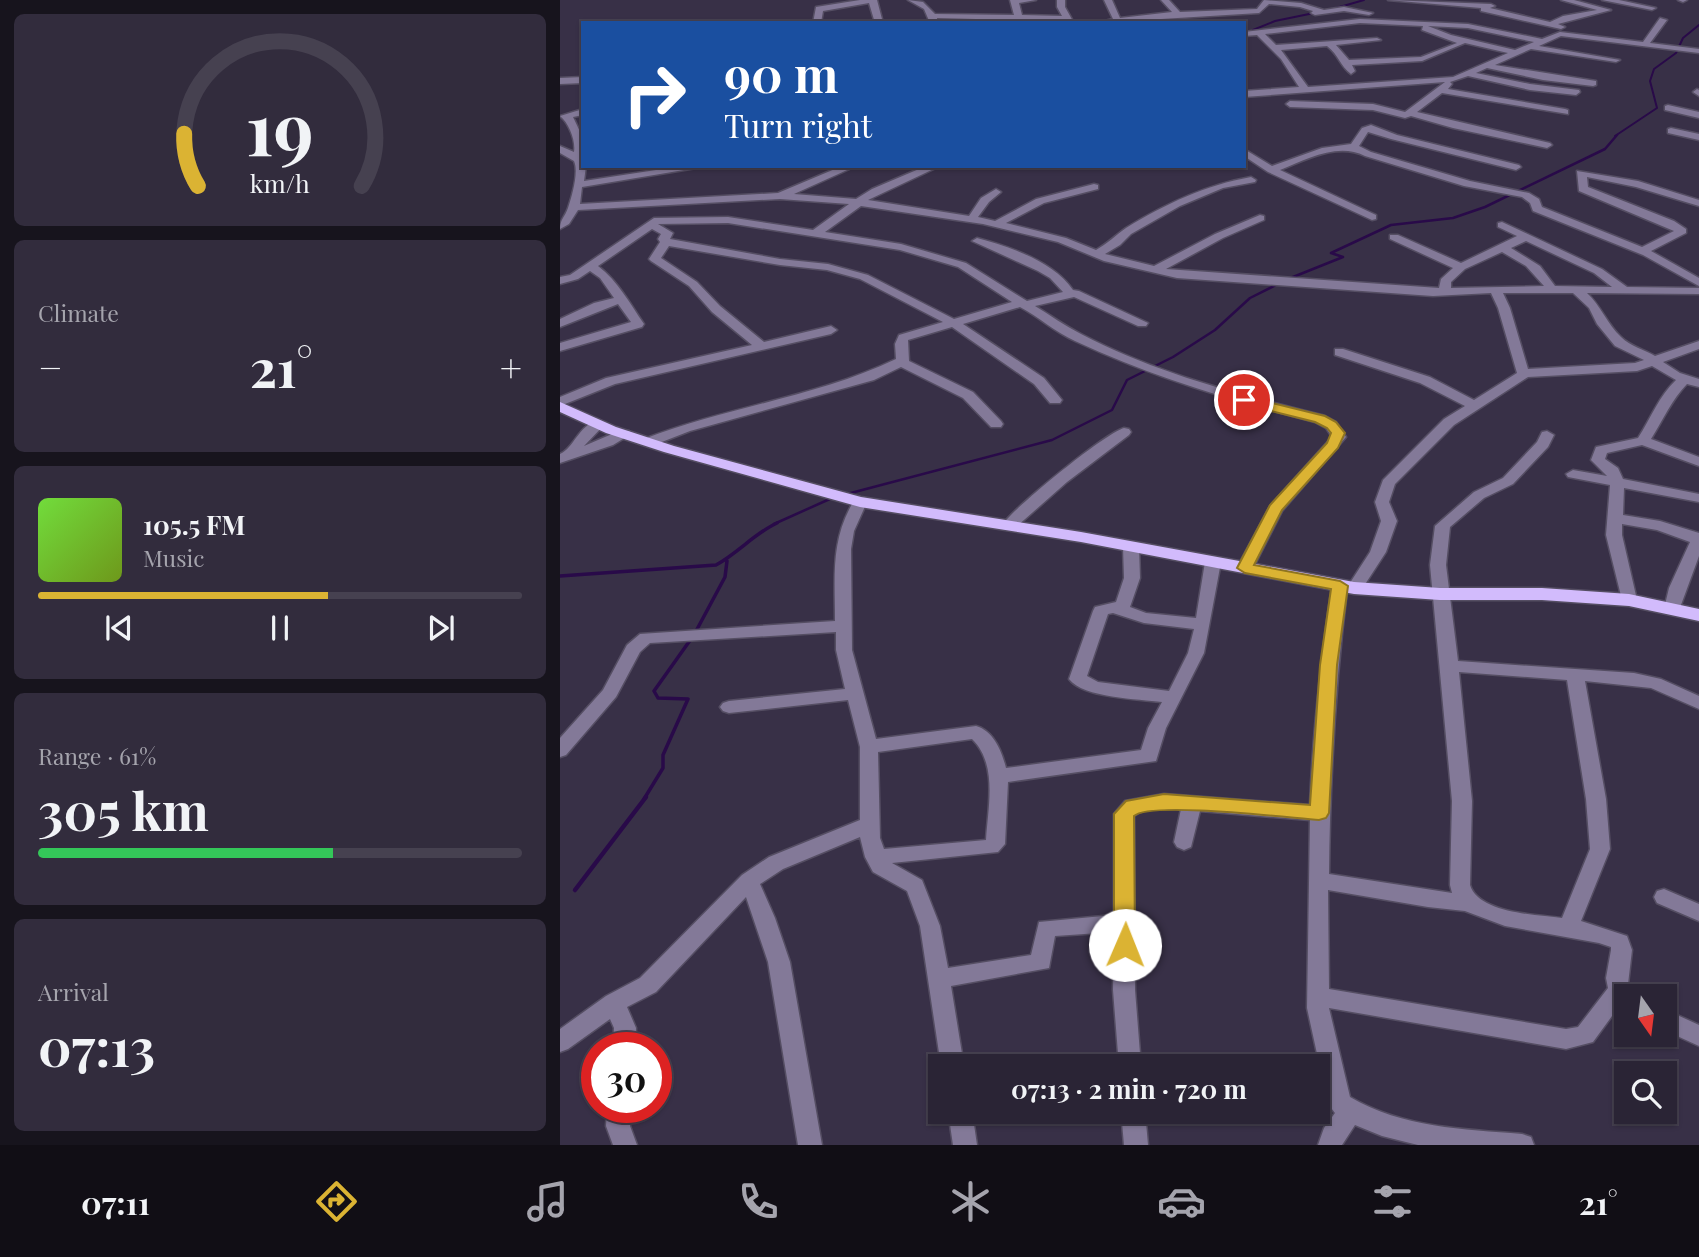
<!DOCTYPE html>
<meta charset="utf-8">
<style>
:root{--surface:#2a2435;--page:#322c3d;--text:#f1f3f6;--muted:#a5a4ad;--line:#464150;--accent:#dbb333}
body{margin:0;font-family:"Playfair Display",serif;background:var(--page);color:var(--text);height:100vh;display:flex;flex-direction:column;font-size:26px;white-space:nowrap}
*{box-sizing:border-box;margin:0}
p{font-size:23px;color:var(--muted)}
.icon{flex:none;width:38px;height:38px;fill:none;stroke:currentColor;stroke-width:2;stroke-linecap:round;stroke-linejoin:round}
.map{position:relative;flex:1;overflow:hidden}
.drawer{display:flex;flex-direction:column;gap:14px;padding:14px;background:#17141d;width:560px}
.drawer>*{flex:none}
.banner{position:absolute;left:21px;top:21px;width:665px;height:147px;border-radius:0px;box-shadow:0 2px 5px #0004,0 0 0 2px var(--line);background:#1a4fa0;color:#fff;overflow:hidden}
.needle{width:46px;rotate:166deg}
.tools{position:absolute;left:1054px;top:984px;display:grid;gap:14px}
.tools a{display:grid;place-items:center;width:63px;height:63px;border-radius:0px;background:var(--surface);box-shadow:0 2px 5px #0004,0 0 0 2px var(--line);font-size:35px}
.speed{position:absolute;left:21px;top:1032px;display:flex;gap:14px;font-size:35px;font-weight:700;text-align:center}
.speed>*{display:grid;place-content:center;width:91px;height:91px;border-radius:50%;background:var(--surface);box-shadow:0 2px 5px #0004,0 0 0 2px var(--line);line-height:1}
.speed .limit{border:10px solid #d22;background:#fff;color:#111}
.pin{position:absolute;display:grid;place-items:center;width:60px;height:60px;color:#fff;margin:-30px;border:4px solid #fff;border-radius:50%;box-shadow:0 2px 7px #0007}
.me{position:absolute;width:77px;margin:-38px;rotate:1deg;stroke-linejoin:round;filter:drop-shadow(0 0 5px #0008)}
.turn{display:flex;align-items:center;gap:24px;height:147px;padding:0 28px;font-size:32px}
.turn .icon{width:91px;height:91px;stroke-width:2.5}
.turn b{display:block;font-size:49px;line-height:60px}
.big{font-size:52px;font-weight:700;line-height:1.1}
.drawer .card{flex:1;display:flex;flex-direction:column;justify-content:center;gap:10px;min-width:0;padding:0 24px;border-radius:10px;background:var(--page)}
.drawer .dial{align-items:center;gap:0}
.dial svg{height:182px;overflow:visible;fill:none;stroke:var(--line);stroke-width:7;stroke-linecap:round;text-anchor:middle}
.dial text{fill:var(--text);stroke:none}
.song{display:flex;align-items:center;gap:21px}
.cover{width:84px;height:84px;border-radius:10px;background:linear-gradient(135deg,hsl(100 70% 55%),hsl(80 70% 35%))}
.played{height:7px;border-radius:4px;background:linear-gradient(90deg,var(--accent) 60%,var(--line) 60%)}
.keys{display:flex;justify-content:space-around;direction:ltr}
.heat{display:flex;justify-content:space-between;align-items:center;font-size:38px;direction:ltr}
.charge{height:10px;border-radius:5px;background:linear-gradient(90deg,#34c759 61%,var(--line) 0)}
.trip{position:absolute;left:368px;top:1054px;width:402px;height:70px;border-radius:0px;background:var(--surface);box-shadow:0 2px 5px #0004,0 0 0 2px var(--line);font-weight:700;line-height:70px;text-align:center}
.menu{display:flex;height:112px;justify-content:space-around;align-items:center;background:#110e15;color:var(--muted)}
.menu .icon{width:49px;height:49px}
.menu .active{color:var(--accent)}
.menu b{font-size:32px;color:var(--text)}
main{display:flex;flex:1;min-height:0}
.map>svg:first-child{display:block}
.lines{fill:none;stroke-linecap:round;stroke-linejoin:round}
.stream-far3{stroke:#290a49;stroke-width:2}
.stream-far2{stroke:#290a49;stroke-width:2.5}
.stream-far1{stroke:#290a49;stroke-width:3.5}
.stream{stroke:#290a49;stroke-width:4.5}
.minor-casing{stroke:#554e63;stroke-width:3}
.major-casing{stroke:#554e63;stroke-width:3}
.minor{fill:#837998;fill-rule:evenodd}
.major{fill:#d2bbfc;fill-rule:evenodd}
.route{fill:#dbb333;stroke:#8e7421;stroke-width:2}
</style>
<main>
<section class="drawer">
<div class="card dial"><svg viewBox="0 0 100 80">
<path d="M14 69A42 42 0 1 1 86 69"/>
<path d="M14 69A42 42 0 0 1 8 46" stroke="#dbb333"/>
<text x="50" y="56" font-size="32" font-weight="700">19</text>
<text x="50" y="72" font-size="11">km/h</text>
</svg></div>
<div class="card"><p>Climate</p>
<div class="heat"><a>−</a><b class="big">21°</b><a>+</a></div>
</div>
<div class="card">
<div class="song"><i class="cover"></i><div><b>105.5 FM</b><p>Music</p></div></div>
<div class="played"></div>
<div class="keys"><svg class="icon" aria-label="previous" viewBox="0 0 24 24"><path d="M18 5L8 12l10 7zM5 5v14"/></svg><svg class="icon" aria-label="pause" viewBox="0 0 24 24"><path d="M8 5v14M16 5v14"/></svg><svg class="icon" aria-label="next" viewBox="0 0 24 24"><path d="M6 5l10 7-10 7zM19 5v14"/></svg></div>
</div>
<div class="card"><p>Range · 61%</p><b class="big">305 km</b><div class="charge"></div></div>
<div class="card"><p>Arrival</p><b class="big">07:13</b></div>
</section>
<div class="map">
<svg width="1139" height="1145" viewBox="0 0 1139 1145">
<rect width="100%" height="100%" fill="#383047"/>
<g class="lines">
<!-- stream-far3 -->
<path class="stream-far3" d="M769 10 804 0
M693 30 715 21 754 13
M1055 136 1097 108 1090 81 1094 69 1116 53 1123 38 1139 25"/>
<!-- stream-far2 -->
<path class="stream-far2" d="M728 279 783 257 771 253 831 225 893 218 925 207 1045 149 1057 135
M287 494 492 440 552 410 567 380 613 357 655 330 690 298 718 284
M214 524 272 498"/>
<!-- stream-far1 -->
<path class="stream-far1" d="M0 576 156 565C178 553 195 533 217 523
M135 633 165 577 167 561
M84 799 103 768V755L128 699 98 698 94 691 131 639"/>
<!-- stream -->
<path class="stream" d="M15 890 86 797"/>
<defs>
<path id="minor" d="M300 0H317L323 23H315L309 3 263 11 261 23H253L256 7Z
M348 0 363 2 375 14 454 15 450 0H476L459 3 462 15 502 16 497 7V0H505V7L514 23H506L505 20H462L461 23H453L455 20 377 18 378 23H370L364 9Z
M544 0H552L560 18 612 12 601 0H609L620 12 697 9 704 0 741 3 764 10 784 7 813 13 809 15 784 11 755 15 751 13 753 11 740 7 709 4 699 13 536 23 553 19Z
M828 0 931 4 935 6 930 8 990 22 1003 16 1037 10 1001 0H1014L1051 10 998 24 1005 27 1001 29 921 11V8Z
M1042 0H1059L1096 8 1092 10Z
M1118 0H1127L1123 2Z
M1100 18 1107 20 1090 43 1139 49V53L1001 36 979 46 1060 60 1056 62 971 49 935 65 1036 81V85L1033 86 983 80 927 68 916 73 970 84 1019 90 1020 92 1016 95 970 90 908 76 890 82 892 84 888 89 1005 109 1008 110V114L882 93 857 112 990 143 992 145 987 148 893 128 851 116 845 118 813 110 730 107 726 104 730 101 813 104 845 112 885 82 684 97V91L739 87 721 59 697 35 684 36V32L800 19 908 24 982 39 1000 32 1083 42ZM800 23 863 26 862 30 897 43 861 57 789 60 776 45 821 40 817 38 716 45 705 34ZM868 26 908 28 974 42 955 50 891 35ZM905 43 948 53 893 77 748 87 721 50 767 46C779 55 780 66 791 74L795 71 792 65 862 61Z
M23 77V83L0 84V78Z
M1137 89 1139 90V96L1133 92Z
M1108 105 1139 112V118L1105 110V106Z
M23 109V115L13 117 23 138V166H26L24 181 122 166H148L22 187 20 204 218 193 282 166H296L234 194 296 199 312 189 366 166H380L308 200 409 216 421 198 436 189 441 192 429 202 418 217 435 221 476 199 534 184 538 185V189L484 203 446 223 506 238 536 250C547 244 556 235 566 228 605 204 646 185 691 177L696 180 695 182 663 188 620 206 571 234 560 245 545 254 594 266 655 234 700 215 704 216V220L663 238 606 269 879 288 881 279 893 268 830 239V235H838L901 263 957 236 938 227V223L942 222 1042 269 1067 287 1139 288V294L1027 293C1041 306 1047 324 1061 337 1070 346 1085 350 1095 356L1139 341V349L1103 362 1120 373 1139 379V387L1127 384C1112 399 1103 420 1091 439L1139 457V466L1082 445 1047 453 1045 459 1058 468 1063 479 1139 494V502L1064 488 1063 515 1100 521 1139 533V556L1118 613 1112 614 1104 609 1109 588 1130 542 1097 530 1062 524V535L1077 600 1069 605 1063 604 1046 535 1050 485 1008 477 1006 474 1013 470 1047 476 1031 460 1036 447 1078 438C1091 418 1099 396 1116 380L1092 366 1077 371 968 377 894 425 835 484 829 502 837 521 826 552 800 592 794 593 787 590C775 686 770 778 769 874L892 893 890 885 892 801 870 565 875 526 914 492 943 478 977 442 982 432 987 431 994 435 988 447 953 484 924 498 890 527 886 565 898 661 1074 673 1101 679 1139 696V709L1091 688 1025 681 1046 799 1050 849 1021 921 1067 936 1072 950 1068 984 1076 996H1066V1007L1060 1005 1033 1042 1006 1049 769 1008 790 1097C843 1128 903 1129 962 1134L971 1137 974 1145H858L822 1136 795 1125 782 1145H758L764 1128 775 1113 768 1104 747 1008 750 820 640 811 631 847 624 850 617 847 614 842 621 809C607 808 585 806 574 816L575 990 581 1066H559L553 990 554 932 495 936 489 968 391 986 404 1066H381L360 926 347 891 313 872 305 857 300 837 223 869 200 884 215 918 230 962 262 1145H238L208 962 186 897 96 992 67 1007 76 1028 75 1048H53L54 1028 50 1019 8 1049 0 1052V1029L46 996 80 978 182 875 209 857 300 820V747L288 700 169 713 163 711 160 707 163 703 169 701 285 689 276 650V632L90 643 80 652 56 697 6 755 0 757V738L43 690 67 645 80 634 275 621C275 576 270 539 295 499H305L307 502 294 531 291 549 292 650 316 739 416 726C434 731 442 752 446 768L581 750 588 728 602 702C579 699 523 698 509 679L533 611 535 607 556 602 564 578 563 547 566 544H576L579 547 580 578 570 607 586 613 636 618 645 562 653 557 659 559 661 562 644 653 606 728 596 761 448 782 445 844 438 852 332 863 362 880 380 926 388 968 471 955 479 922 554 915V814L565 801 604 794 750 805C753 731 761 659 772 586L780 581 788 586 810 552 821 521 815 502 823 480 884 419 905 406 860 383 775 355V349H783L870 377 914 400 957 373 938 308 931 293 873 296 617 278 544 261 498 242 423 224 301 206 265 232 341 244 406 263 467 301 503 292 490 278 478 271 412 241 417 238C450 247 493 261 513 290L519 291 588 323 586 326H578L514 297 475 306C490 315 505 326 521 334 597 374 682 395 765 416L776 422 786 437 722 511 693 568 685 573 677 568 710 506 772 437 766 428 755 422C673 401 592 377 515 341 495 332 479 317 460 307L403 324 484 378 502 400 500 403H490L474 384 392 327 348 340 349 361 413 392 441 421 443 424 441 427H431L403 398 341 367 314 380 130 431 94 445H84L82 442 84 439C166 407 257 397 336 359L335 344 339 335 383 322 300 279 267 270 220 265 109 246 101 258 137 282 160 306 204 342 271 326 277 330 271 334 55 384 0 406V397L46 378 192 345 152 312 129 286 91 261 89 259 100 242 98 239 101 234 92 229 38 266C58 281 70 304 84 324L82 327 0 351V343L71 322 58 304 0 327V319L34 303 54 298 40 278 30 271 18 279 0 284V277L10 275 94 218 168 217 253 230 289 204 220 199 18 210 9 224 0 229C0 219 5 217 8 208 12 196 19 172 14 161L0 153V146L14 152C16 141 9 123 0 116ZM168 223 340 250 398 267 452 302 394 319 308 275 268 264 220 259 110 239 113 233 98 224ZM966 241 1034 273 1052 287 995 286 980 266 951 248ZM942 252 966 266 984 286 891 288V282L905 269ZM943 293H1013L1029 308 1037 324 1055 346 1084 360 1075 363 968 369 950 308ZM553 613 584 623 634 629 628 653 609 691 538 682 527 676 548 614ZM899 672 1007 680 1026 799 1030 849 1002 918C977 915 918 913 910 885L912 801ZM412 739C438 764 428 807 426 840L324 849 320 838 318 752ZM768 890 868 907 905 911 945 926 1039 943 1051 947V950L1046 978 1048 988 1018 1027 1006 1029 769 989Z
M811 125 837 135 959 165 961 167 956 170 831 139 808 132 799 146 811 152 910 181 969 193 979 199 982 207 1082 247 1114 231 1019 191 1017 171 1078 181 1139 200V206L1076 187 1027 177 1028 187 1114 221 1126 229V233L1091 251 1139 278V286L1083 255 973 211 970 203 962 197 904 186 805 156C777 142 746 160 720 170L816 215V219L812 220 708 172 684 156V149L712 166 762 148 791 144 802 128Z
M1111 128 1139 134V140L1108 133V129Z
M38 420 45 424 24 446 59 431H69L71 434 53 445 0 463V454C14 448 18 426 38 420Z
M564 428 569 429 571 432 569 435 507 482 455 528H445L442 525C455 507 544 434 564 428Z
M1104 889 1139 904V921L1097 903 1094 897 1097 891Z
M1104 1009 1139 1025V1046L1104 1030Z
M47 1108H71L70 1126 77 1145H53L46 1126Z
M388 1111H412L417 1145H393Z
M561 1111H585L588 1145H564Z"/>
<path id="major" d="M0 402 56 427 114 446 301 497 521 532 794 582 880 588H982L1069 594 1139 609V621L1069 606 982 600H880L794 594 521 542 300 507 104 452 46 433 0 412Z"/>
</defs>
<!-- minor casing -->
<use href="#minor" class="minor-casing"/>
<!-- major casing -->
<use href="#major" class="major-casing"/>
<!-- minor -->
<use href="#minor" class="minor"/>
<!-- major -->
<use href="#major" class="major"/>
</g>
<!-- route -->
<path class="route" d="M684 396 765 416 776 422 785 433 778 448 722 510 694 565 780 581 788 586 777 665 769 813 766 818 759 820C730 818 590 801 574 816L575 945 572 952 565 954 557 952 554 945V814L566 801 604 794 750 805 760 665 771 589 685 573 677 568 710 505 767 443 771 433 767 428 755 422 679 403V397Z"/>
</svg>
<div class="tools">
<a><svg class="needle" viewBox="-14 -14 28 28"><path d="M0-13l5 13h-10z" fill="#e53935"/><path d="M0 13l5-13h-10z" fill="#a5a4ad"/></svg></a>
<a><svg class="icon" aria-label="search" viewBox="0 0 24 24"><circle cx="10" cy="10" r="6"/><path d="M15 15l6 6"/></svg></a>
</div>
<div class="speed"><div class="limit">30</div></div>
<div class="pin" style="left:684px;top:400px;background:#d93025"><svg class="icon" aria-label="arrive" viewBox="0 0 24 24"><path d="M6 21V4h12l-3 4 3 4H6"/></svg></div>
<svg class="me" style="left:565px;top:945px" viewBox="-20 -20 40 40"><circle r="19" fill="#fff"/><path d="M0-13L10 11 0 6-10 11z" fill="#dbb333"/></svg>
<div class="trip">07:13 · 2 min · 720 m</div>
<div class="banner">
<div class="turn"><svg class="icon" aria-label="right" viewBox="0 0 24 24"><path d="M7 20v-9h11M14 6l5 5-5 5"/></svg><div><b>90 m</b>Turn right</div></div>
</div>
</div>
</main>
<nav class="menu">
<b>07:11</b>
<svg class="icon active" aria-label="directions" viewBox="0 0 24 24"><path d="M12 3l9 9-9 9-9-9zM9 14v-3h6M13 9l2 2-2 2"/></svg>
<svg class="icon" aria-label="music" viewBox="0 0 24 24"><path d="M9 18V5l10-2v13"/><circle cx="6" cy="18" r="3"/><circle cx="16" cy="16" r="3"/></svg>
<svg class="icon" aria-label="phone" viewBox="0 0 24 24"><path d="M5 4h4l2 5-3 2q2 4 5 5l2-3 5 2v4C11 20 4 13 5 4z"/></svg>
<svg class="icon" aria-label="climate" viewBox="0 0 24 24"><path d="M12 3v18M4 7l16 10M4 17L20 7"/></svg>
<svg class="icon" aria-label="car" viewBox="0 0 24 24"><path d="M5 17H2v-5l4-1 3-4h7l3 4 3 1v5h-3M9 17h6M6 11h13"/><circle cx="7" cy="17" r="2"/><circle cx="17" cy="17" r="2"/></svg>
<svg class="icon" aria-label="filters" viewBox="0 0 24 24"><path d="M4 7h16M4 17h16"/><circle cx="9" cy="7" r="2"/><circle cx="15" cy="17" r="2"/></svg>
<b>21°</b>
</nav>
